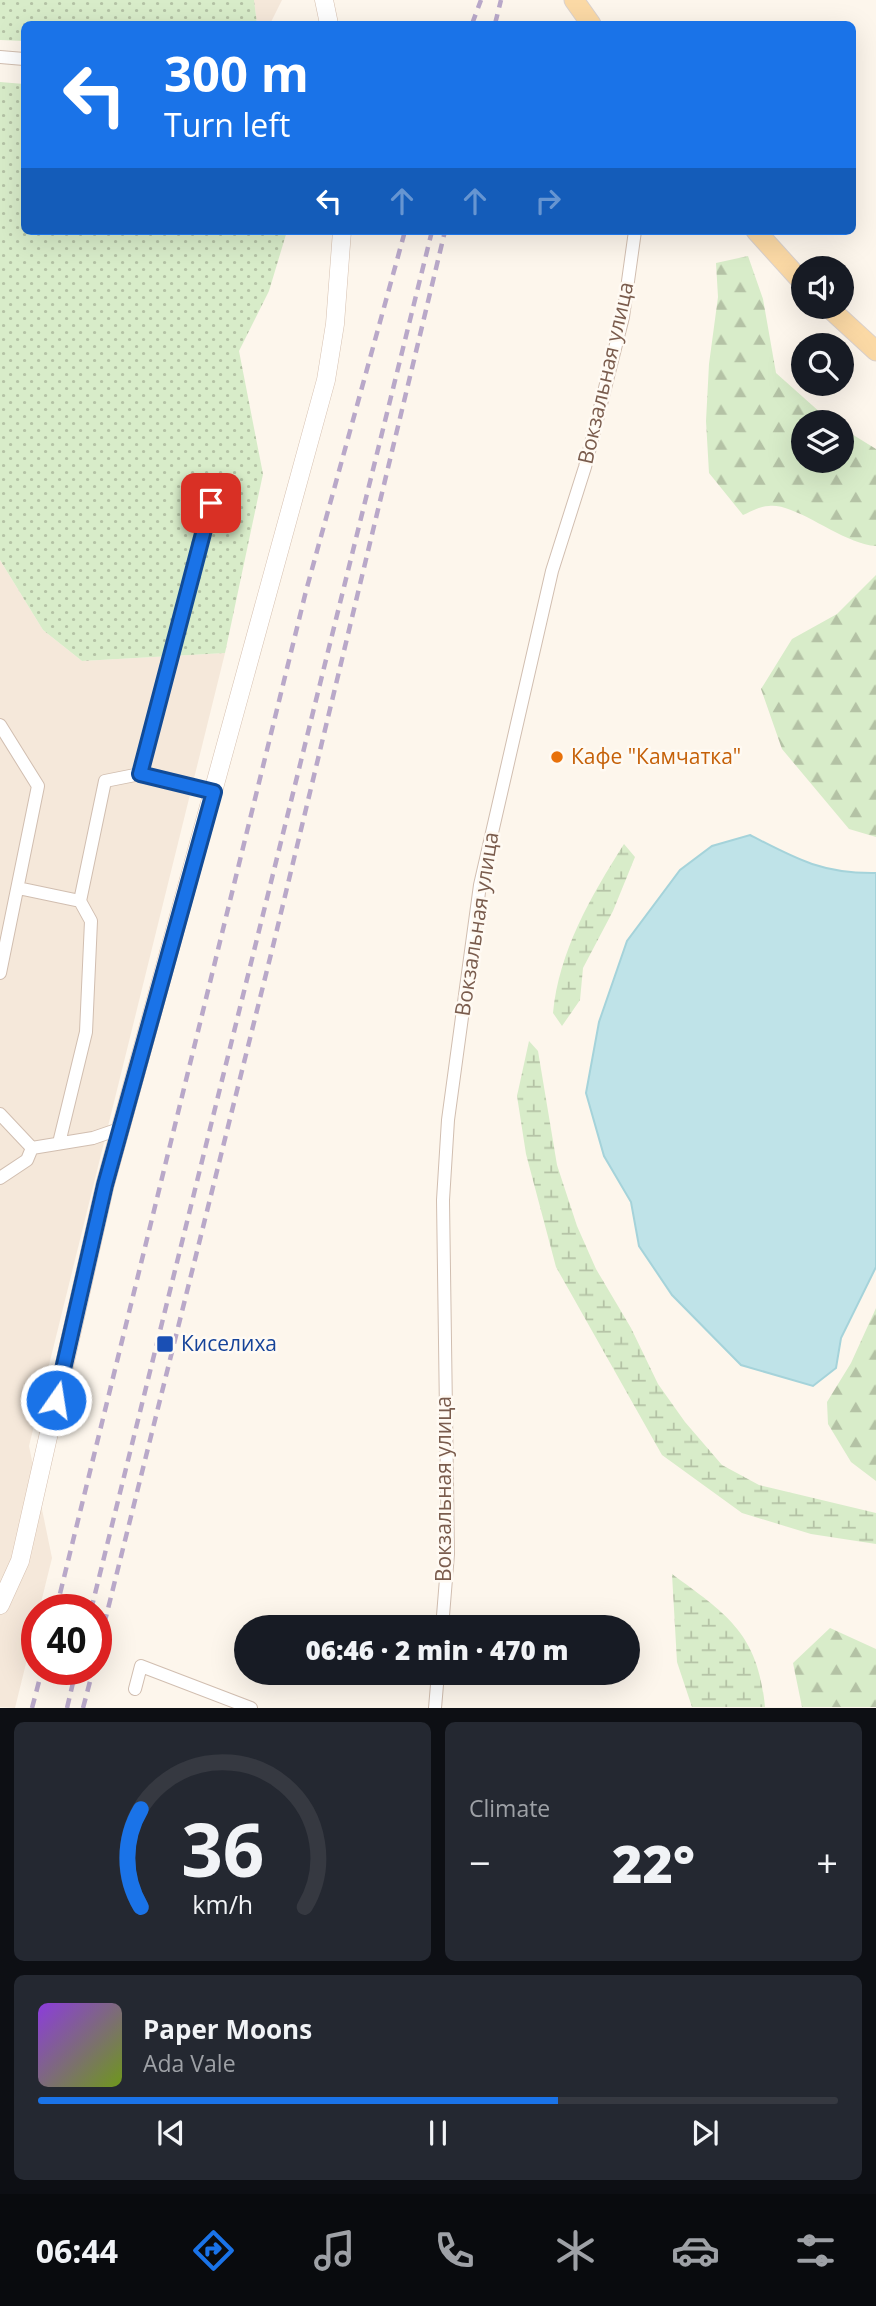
<!DOCTYPE html>
<meta charset="utf-8">
<style>
:root{--surface:#171b24;--page:#242831;--text:#f1f3f6;--muted:#9ea1a6;--line:#363941;--accent:#1a73e8}
body{margin:0;font-family:"Open Sans",sans-serif;background:var(--page);color:var(--text);height:100vh;display:flex;flex-direction:column;font-size:26px;white-space:nowrap}
*{box-sizing:border-box;margin:0}
p{font-size:23px;color:var(--muted)}
.icon{flex:none;width:38px;height:38px;fill:none;stroke:currentColor;stroke-width:2;stroke-linecap:round;stroke-linejoin:round}
.map{position:relative;height:1708px;overflow:hidden}
.drawer{display:flex;flex-direction:column;gap:14px;padding:14px;background:#0d0f14;flex:1}
.drawer>*{flex:none}
.top-card{position:absolute;left:21px;top:21px;width:835px;height:214px;border-radius:10px;box-shadow:0 7px 28px #0002;background:#1a73e8;color:#fff;overflow:hidden}
.controls{position:absolute;left:791px;top:256px;display:grid;gap:14px}
.controls a{display:grid;place-items:center;width:63px;height:63px;border-radius:50%;background:var(--surface);box-shadow:0 7px 28px #0002;font-size:35px}
.speed{position:absolute;left:21px;top:1594px;display:flex;gap:14px;font-size:35px;font-weight:700;text-align:center}
.speed>*{display:grid;place-content:center;width:91px;height:91px;border-radius:50%;background:var(--surface);box-shadow:0 7px 28px #0002;line-height:1}
.speed .limit{border:10px solid #d22;background:#fff;color:#111}
.pin{position:absolute;display:grid;place-items:center;width:60px;height:60px;color:#fff;margin:-30px;border-radius:14px;box-shadow:0 4px 10px #0006}
.me{position:absolute;width:77px;margin:-38px;rotate:13deg;stroke-linejoin:round;filter:drop-shadow(0 0 5px #0008)}
.turn{display:flex;align-items:center;gap:24px;height:147px;padding:0 28px;font-size:32px}
.turn .icon{width:91px;height:91px;stroke-width:2.5}
.turn b{display:block;font-size:49px;line-height:60px}
.lanes{display:flex;align-items:center;height:66px;padding:0 28px;background:#0003;justify-content:center;gap:35px;direction:ltr}
.lanes .off{opacity:.35}
.big{font-size:52px;font-weight:800;line-height:1.1}
.drawer .card{flex:1;display:flex;flex-direction:column;justify-content:center;gap:10px;min-width:0;padding:0 24px;border-radius:10px;background:var(--page)}
.drawer .dial{align-items:center;gap:0}
.dial svg{height:182px;overflow:visible;fill:none;stroke:var(--line);stroke-width:7;stroke-linecap:round;text-anchor:middle}
.dial text{fill:var(--text);stroke:none}
.song{display:flex;align-items:center;gap:21px}
.cover{width:84px;height:84px;border-radius:10px;background:linear-gradient(135deg,hsl(270 70% 55%),hsl(80 70% 35%))}
.played{height:7px;border-radius:4px;background:linear-gradient(90deg,var(--accent) 65%,var(--line) 65%)}
.keys{display:flex;justify-content:space-around;direction:ltr}
.heat{display:flex;justify-content:space-between;align-items:center;font-size:38px;direction:ltr}
.drawer .tiles{flex:1;display:grid;gap:14px;grid-template-columns:1fr 1fr}
.card:last-child{grid-column:span 2}
.trip{position:absolute;left:234px;top:1615px;width:406px;height:70px;border-radius:35px;background:var(--surface);box-shadow:0 7px 28px #0002;font-weight:800;line-height:70px;text-align:center}
.tabs{display:flex;height:112px;justify-content:space-around;align-items:center;background:#090b0e;color:var(--muted)}
.tabs .icon{width:49px;height:49px}
.tabs .active{color:var(--accent)}
.tabs b{font-size:32px;color:var(--text)}
.map>svg:first-child{display:block}
.residential{fill:#f5e8da}
.forest{fill:url(#forest-firs)}
.wetland{fill:url(#wetland-marsh)}
.garden{fill:url(#garden-dots)}
.water{fill:#bfe3e8;stroke:#a5d3da;stroke-width:2}
.lines{fill:none;stroke-linecap:round;stroke-linejoin:round}
.street-casing{stroke:#d1beb0;stroke-width:14}
.secondary-casing{stroke:#d6c0b0;stroke-width:19}
.primary-casing{stroke:#dad1cd;stroke-width:21}
.street{stroke:#fff;stroke-width:12}
.secondary{stroke:#fff;stroke-width:18}
.primary{stroke:#fbd9a5;stroke-width:19}
.rail{stroke:#b9a8c9;stroke-width:4.5;stroke-dasharray:10 7;stroke-linecap:butt}
.route-casing{stroke:#114b97;stroke-width:18}
.route{stroke:#1a73e8;stroke-width:12}
.food-dot{fill:#e8710a;stroke:#fffaf3;stroke-width:2.5}
.transit-dot{fill:#1a4fb4;stroke:#fffaf3;stroke-width:2.5}
.labels{text-anchor:middle;stroke-width:5;stroke-linejoin:round;paint-order:stroke}
.street-label{font-size:21px;fill:#7a5c4d;stroke:#fffaf3}
.food-label{font-size:21px;fill:#c56008;stroke:#fffaf3;text-anchor:start}
.transit-label{font-size:21px;fill:#164399;stroke:#fffaf3;text-anchor:start}
</style>
<div class="map">
<svg width="876" height="1708" viewBox="0 0 876 1708">
<defs>
<pattern id="forest-firs" width="22" height="20" patternUnits="userSpaceOnUse" patternTransform="scale(1.75)"><rect width="22" height="20" fill="#d8ecc9"/><path d="M5 1l3.5 6h-7zM16 11l3.5 6h-7z" fill="#b4c2a5"/></pattern>
<pattern id="wetland-marsh" width="20" height="14" patternUnits="userSpaceOnUse" patternTransform="scale(1.75)"><rect width="20" height="14" fill="#d8ecc9"/><path d="M1 5h8M5 5V1M11 12h8M15 12V8" fill="none" stroke="#b4c2a5"/></pattern>
<pattern id="garden-dots" width="8" height="8" patternUnits="userSpaceOnUse" patternTransform="scale(1.75)"><rect width="8" height="8" fill="#d8ecc9"/><path d="M2 2h.1M6 6h.1" fill="none" stroke="#b4c2a5" stroke-width="1.8" stroke-linecap="round"/></pattern>
</defs>
<rect width="100%" height="100%" fill="#fdf6ec"/>
<!-- residential -->
<path class="residential" d="M254 0H282L270 24H257Z
M0 560 43 630 82 661 225 653 29 1446 52 1558 15 1708 0 1707Z"/>
<!-- forest -->
<path class="forest" d="M748 256 763 299 776 373 831 422H803V460H842V428L876 449V546C842 544 797 503 769 506 760 506 750 512 743 515L709 473 706 421 709 364 718 297 716 263Z
M876 575V837L849 829 782 749 761 689 792 639 837 614Z
M876 1308V1481L851 1462 828 1424 827 1402 851 1363Z
M830 1628 876 1649V1707H802L793 1663Z"/>
<!-- wetland -->
<path class="wetland" d="M624 844 635 857 613 911 583 968 580 1000 562 1026 553 1013C559 951 591 896 624 844Z
M529 1041 538 1051 557 1165 577 1226 596 1269 631 1328 658 1384 685 1422 722 1465 759 1485 876 1513V1544L811 1534 742 1513 662 1455 556 1267 526 1154 517 1096Z
M672 1574C728 1615 758 1634 765 1707H692L677 1662Z"/>
<!-- garden -->
<path class="garden" d="M0 0H254L257 24H24V41L0 40Z
M0 82 24 84V231H287L269 291 239 351 263 474 225 653 82 661 43 630 0 560Z"/>
<!-- water -->
<path class="water" d="M750 835C796 859 823 874 876 873V1267L841 1338 836 1368 813 1386 741 1365 672 1295 639 1246 631 1202 604 1156 586 1093 599 1022 627 941 680 870 712 846Z"/>
<g class="lines">
<defs>
<path id="street" d="M0 57 24 59
M0 725 38 786 0 973
M140 774 210 503
M18 888 80 901 91 921 86 1032 59 1143
M80 901 105 781 140 774 214 792
M0 1114 32 1148 93 1138 122 1128
M0 1178 27 1160 32 1148
M442 1628 448 1554 443 1200 448 1120 480 885 552 571 585 467 623 317 635 231
M135 1689 141 1666 251 1708
M435 1708 438 1673"/>
<path id="secondary" d="M324 0 329 24
M0 1605 20 1561 105 1185 326 380 335 324 342 231"/>
<path id="primary" d="M574 0 591 24
M756 231 803 283
M827 306 876 351"/>
</defs>
<!-- street casing -->
<use href="#street" class="street-casing"/>
<!-- secondary casing -->
<use href="#secondary" class="secondary-casing"/>
<!-- primary casing -->
<use href="#primary" class="primary-casing"/>
<!-- street -->
<use href="#street" class="street"/>
<!-- secondary -->
<use href="#secondary" class="secondary"/>
<!-- primary -->
<use href="#primary" class="primary"/>
<!-- rail -->
<path class="rail" d="M472 24 481 0
M495 24 501 0
M56 1610 306 591 405 231
M91 1610 432 231
M96 1657 273 946 445 231
M32 1708 42 1670
M67 1708 76 1670
M83 1708 93 1670"/>
</g>
<g class="lines">
<defs>
<path id="route" d="M56 1400 105 1185 214 792 140 774 211 503"/>
</defs>
<!-- route casing -->
<use href="#route" class="route-casing"/>
<!-- route -->
<use href="#route" class="route"/>
</g>
<!-- markers -->
<circle class="food-dot" cx="557" cy="757" r="7"/>
<rect class="transit-dot" x="156" y="1335" width="18" height="18" rx="3.5"/>
<g class="labels">
<!-- street labels -->
<g class="street-label">
<text transform="translate(606 373) rotate(-77)" y="7">Вокзальная улица</text>
<text transform="translate(477 924) rotate(-81)" y="7">Вокзальная улица</text>
<text transform="translate(444 1489) rotate(-90)" y="7">Вокзальная улица</text>
</g>
<!-- food labels -->
<g class="food-label">
<text x="571" y="764">Кафе "Камчатка"</text>
</g>
<!-- transit labels -->
<g class="transit-label">
<text x="181" y="1351">Киселиха</text>
</g>
</g>
</svg>
<div class="controls">
<a><svg class="icon" aria-label="sound" viewBox="0 0 24 24"><path d="M4 9h4l5-4v14l-5-4H4zM17 9q2 3 0 6"/></svg></a>
<a><svg class="icon" aria-label="search" viewBox="0 0 24 24"><circle cx="10" cy="10" r="6"/><path d="M15 15l6 6"/></svg></a>
<a><svg class="icon" aria-label="layers" viewBox="0 0 24 24"><path d="M12 4l9 5-9 5-9-5zM3 14l9 5 9-5"/></svg></a>
</div>
<div class="speed"><div class="limit">40</div></div>
<div class="pin" style="left:211px;top:503px;background:#d93025"><svg class="icon" aria-label="arrive" viewBox="0 0 24 24"><path d="M6 21V4h12l-3 4 3 4H6"/></svg></div>
<svg class="me" style="left:56px;top:1400px" viewBox="-20 -20 40 40"><circle r="17" fill="#1a73e8" stroke="#fff" stroke-width="3"/><path d="M0-11L8 9 0 5-8 9z" fill="#fff"/></svg>
<div class="trip">06:46 · 2 min · 470 m</div>
<div class="top-card">
<div class="turn"><svg class="icon" aria-label="left" viewBox="0 0 24 24"><path d="M17 20v-9H6M10 6l-5 5 5 5"/></svg><div><b>300 m</b>Turn left</div></div>
<div class="lanes"><svg class="icon" aria-label="left" viewBox="0 0 24 24"><path d="M17 20v-9H6M10 6l-5 5 5 5"/></svg><svg class="icon off" aria-label="ahead" viewBox="0 0 24 24"><path d="M12 20V5M6 11l6-6 6 6"/></svg><svg class="icon off" aria-label="ahead" viewBox="0 0 24 24"><path d="M12 20V5M6 11l6-6 6 6"/></svg><svg class="icon off" aria-label="right" viewBox="0 0 24 24"><path d="M7 20v-9h11M14 6l5 5-5 5"/></svg></div>
</div>
</div>
<section class="drawer">
<div class="tiles">
<div class="card dial"><svg viewBox="0 0 100 80">
<path d="M14 69A42 42 0 1 1 86 69"/>
<path d="M14 69A42 42 0 0 1 14 26" stroke="#1a73e8"/>
<text x="50" y="56" font-size="32" font-weight="700">36</text>
<text x="50" y="72" font-size="11">km/h</text>
</svg></div>
<div class="card"><p>Climate</p>
<div class="heat"><a>−</a><b class="big">22°</b><a>+</a></div>
</div>
<div class="card">
<div class="song"><i class="cover"></i><div><b>Paper Moons</b><p>Ada Vale</p></div></div>
<div class="played"></div>
<div class="keys"><svg class="icon" aria-label="previous" viewBox="0 0 24 24"><path d="M18 5L8 12l10 7zM5 5v14"/></svg><svg class="icon" aria-label="pause" viewBox="0 0 24 24"><path d="M8 5v14M16 5v14"/></svg><svg class="icon" aria-label="next" viewBox="0 0 24 24"><path d="M6 5l10 7-10 7zM19 5v14"/></svg></div>
</div>
</div>
</section>
<nav class="tabs">
<b>06:44</b>
<svg class="icon active" aria-label="directions" viewBox="0 0 24 24"><path d="M12 3l9 9-9 9-9-9zM9 14v-3h6M13 9l2 2-2 2"/></svg>
<svg class="icon" aria-label="music" viewBox="0 0 24 24"><path d="M9 18V5l10-2v13"/><circle cx="6" cy="18" r="3"/><circle cx="16" cy="16" r="3"/></svg>
<svg class="icon" aria-label="phone" viewBox="0 0 24 24"><path d="M5 4h4l2 5-3 2q2 4 5 5l2-3 5 2v4C11 20 4 13 5 4z"/></svg>
<svg class="icon" aria-label="climate" viewBox="0 0 24 24"><path d="M12 3v18M4 7l16 10M4 17L20 7"/></svg>
<svg class="icon" aria-label="car" viewBox="0 0 24 24"><path d="M5 17H2v-5l4-1 3-4h7l3 4 3 1v5h-3M9 17h6M6 11h13"/><circle cx="7" cy="17" r="2"/><circle cx="17" cy="17" r="2"/></svg>
<svg class="icon" aria-label="filters" viewBox="0 0 24 24"><path d="M4 7h16M4 17h16"/><circle cx="9" cy="7" r="2"/><circle cx="15" cy="17" r="2"/></svg>
</nav>
